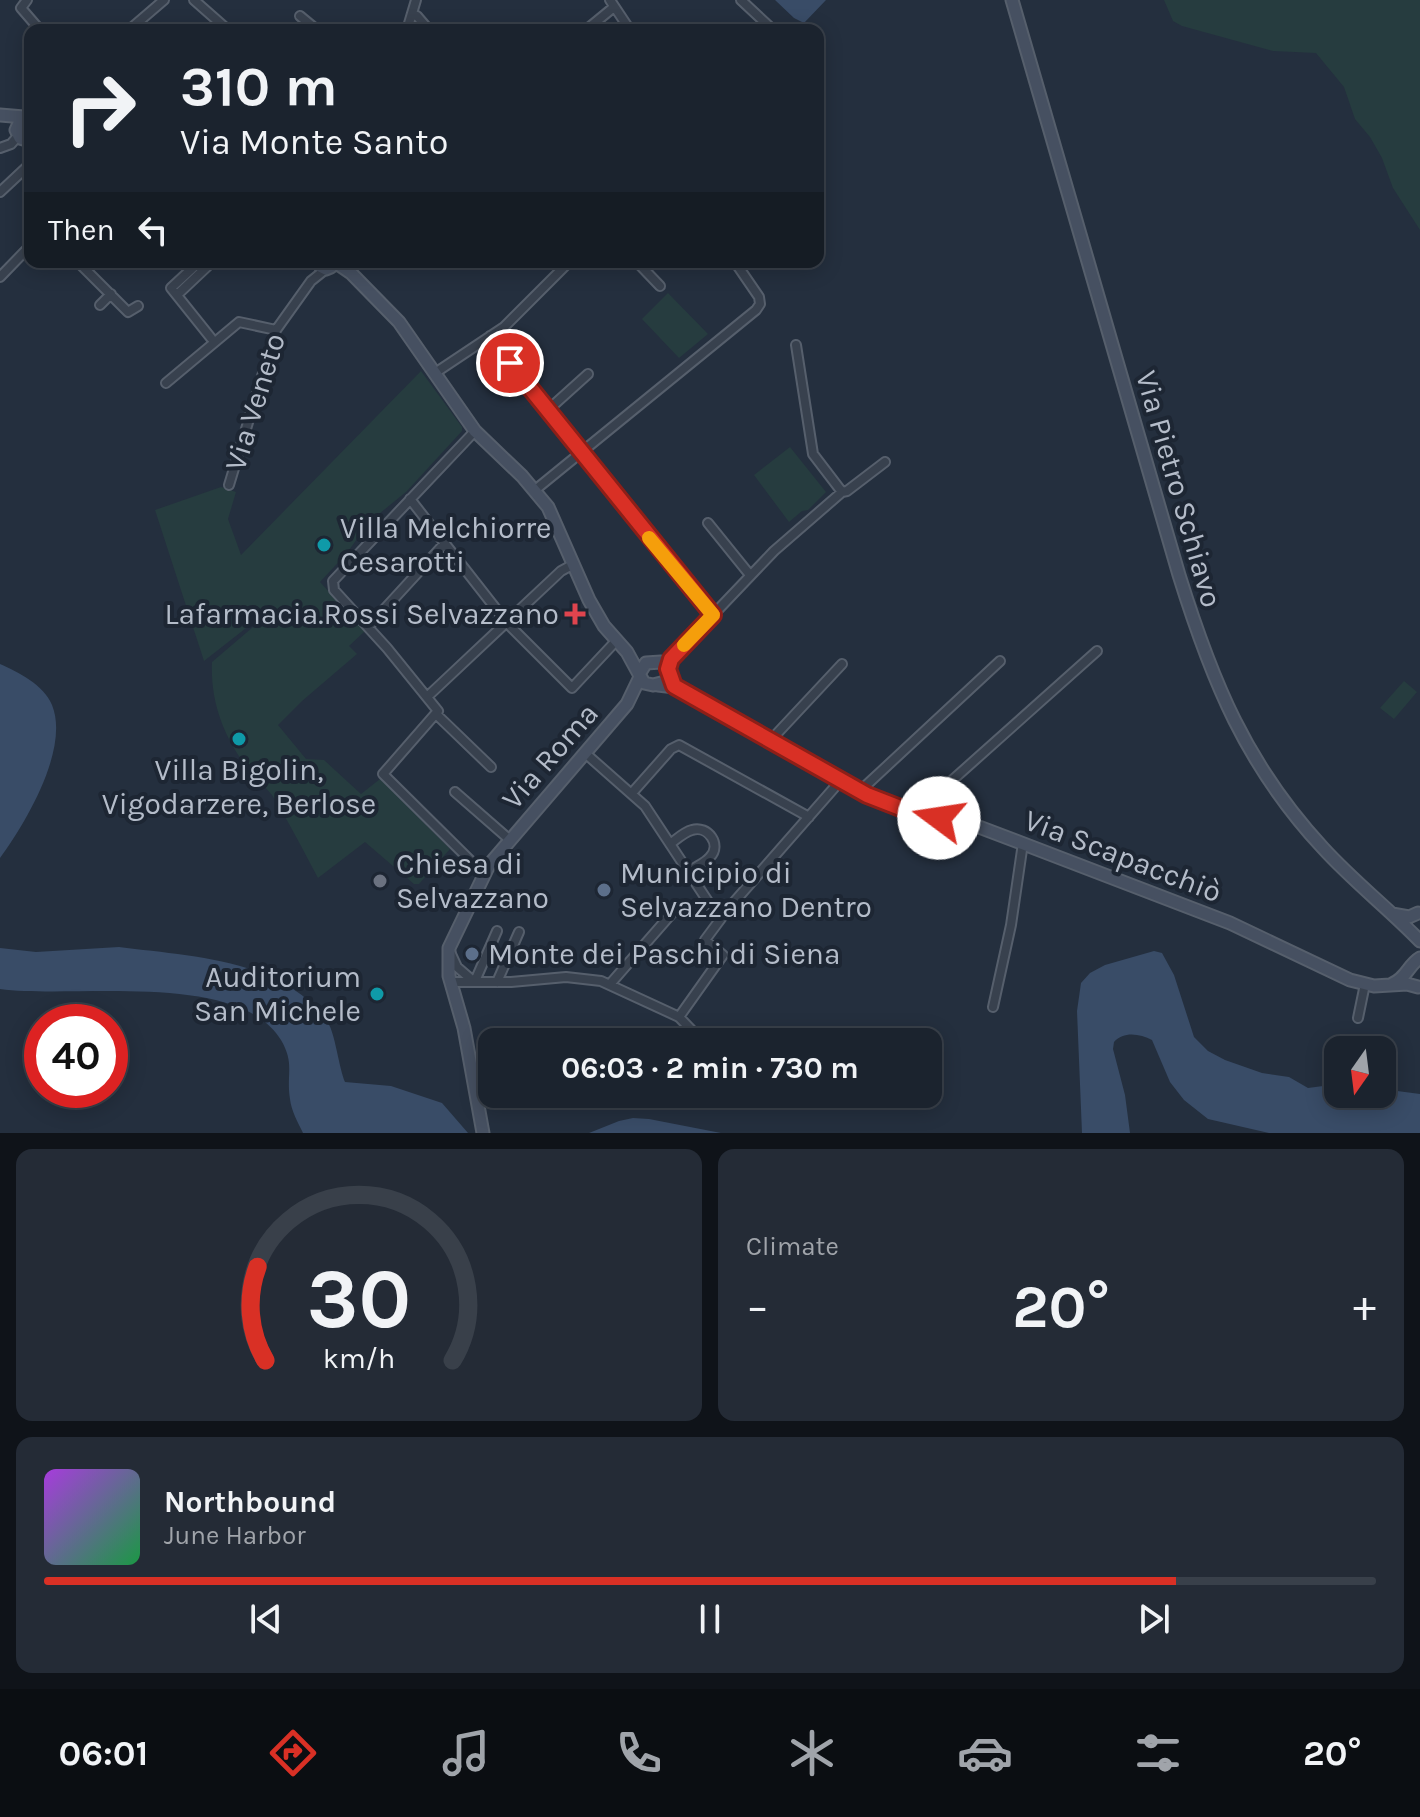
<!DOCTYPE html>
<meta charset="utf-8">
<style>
:root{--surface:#1b232e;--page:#242b36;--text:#f1f3f6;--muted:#a0a4aa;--line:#39404a;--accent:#d93025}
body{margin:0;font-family:Karla,sans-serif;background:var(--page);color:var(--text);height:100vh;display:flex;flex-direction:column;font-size:30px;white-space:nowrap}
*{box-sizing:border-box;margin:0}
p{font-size:26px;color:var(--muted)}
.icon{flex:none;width:44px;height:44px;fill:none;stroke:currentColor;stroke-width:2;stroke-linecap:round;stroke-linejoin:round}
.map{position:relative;height:1133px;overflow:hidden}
.sheet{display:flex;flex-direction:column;gap:16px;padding:16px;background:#0f1319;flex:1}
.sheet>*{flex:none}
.guide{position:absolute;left:24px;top:24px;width:800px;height:244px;border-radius:16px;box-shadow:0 4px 20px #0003,0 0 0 2px var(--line);background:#1b232e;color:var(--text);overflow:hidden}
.needle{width:52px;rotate:194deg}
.controls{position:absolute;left:1324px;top:1036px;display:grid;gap:16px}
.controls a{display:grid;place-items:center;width:72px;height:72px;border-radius:16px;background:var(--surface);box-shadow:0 4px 20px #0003,0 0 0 2px var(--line);font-size:40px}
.speed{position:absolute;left:24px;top:1004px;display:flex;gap:16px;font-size:40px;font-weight:700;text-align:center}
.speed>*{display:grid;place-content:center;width:104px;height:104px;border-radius:50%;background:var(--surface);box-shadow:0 4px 20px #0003,0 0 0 2px var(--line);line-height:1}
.speed .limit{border:12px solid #d22;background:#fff;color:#111}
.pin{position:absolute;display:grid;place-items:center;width:68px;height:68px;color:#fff;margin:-34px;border:4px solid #fff;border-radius:50%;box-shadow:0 2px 8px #0007}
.me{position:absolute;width:88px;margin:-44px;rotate:284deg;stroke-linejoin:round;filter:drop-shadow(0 0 6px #0008)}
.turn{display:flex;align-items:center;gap:28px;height:168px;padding:0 24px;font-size:36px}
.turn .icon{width:104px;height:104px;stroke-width:2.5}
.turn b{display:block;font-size:56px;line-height:68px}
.then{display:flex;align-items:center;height:76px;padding:0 24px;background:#0003;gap:16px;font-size:30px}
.big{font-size:60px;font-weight:700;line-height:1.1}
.sheet .tile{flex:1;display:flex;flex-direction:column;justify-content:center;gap:12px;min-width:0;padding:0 28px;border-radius:16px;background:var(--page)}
.sheet .dial{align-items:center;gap:0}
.dial svg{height:208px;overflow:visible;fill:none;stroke:var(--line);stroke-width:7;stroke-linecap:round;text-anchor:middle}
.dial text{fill:var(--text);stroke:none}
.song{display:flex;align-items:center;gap:24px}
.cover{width:96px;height:96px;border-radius:12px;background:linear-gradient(135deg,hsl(280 70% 55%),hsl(140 70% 35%))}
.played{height:8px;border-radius:4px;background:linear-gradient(90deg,var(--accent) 85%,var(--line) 85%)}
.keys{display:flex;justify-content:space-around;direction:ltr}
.heat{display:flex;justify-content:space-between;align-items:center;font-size:44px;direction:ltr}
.sheet .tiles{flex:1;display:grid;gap:16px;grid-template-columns:1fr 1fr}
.tile:last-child{grid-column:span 2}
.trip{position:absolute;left:478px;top:1028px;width:464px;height:80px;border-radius:16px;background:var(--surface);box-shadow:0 4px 20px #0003,0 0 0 2px var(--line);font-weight:700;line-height:80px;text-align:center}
.dock{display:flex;height:128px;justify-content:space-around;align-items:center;background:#0b0e12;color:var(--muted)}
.dock .icon{width:56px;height:56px}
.dock .current{color:var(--accent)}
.dock b{font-size:36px;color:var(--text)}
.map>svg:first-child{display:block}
.green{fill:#263c3f}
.water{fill:#394c67}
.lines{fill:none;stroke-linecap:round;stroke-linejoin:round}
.street-casing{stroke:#565f6c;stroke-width:12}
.secondary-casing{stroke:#565f6c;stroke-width:15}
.street{stroke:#38414e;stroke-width:8}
.secondary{stroke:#465061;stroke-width:11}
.route-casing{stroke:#8d1f18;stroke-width:20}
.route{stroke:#d93025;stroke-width:14}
.slow{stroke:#f59e0b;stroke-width:14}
.culture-dot{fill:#0f9aa8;stroke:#1d2633;stroke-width:3}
.health-dot{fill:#e0444e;stroke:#1d2633;stroke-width:3}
.worship-dot{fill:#6b7280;stroke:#1d2633;stroke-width:3}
.service-dot{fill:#5c6f8a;stroke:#1d2633;stroke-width:3}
.labels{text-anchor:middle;stroke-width:8;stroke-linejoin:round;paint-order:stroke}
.street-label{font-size:30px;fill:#b4bcc9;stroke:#1d2633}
.poi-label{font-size:30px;fill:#b4bcc9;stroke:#1d2633;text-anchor:start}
</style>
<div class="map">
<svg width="1420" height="1133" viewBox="0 0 1420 1133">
<rect width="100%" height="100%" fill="#242f3e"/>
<!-- green -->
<path class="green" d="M1164 0H1420V230L1393 188 1382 158 1370 137 1355 119 1344 87 1316 53 1273 51 1182 26 1173 21Z
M668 293 708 334 679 358 642 319Z
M421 371 462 427V431L406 492 369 522 347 553 320 582 365 631 349 646 357 654 302 701 278 725 306 759 324 760 361 794 380 779 450 849 419 884H414L365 842 318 878C303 850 289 822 272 795 266 787 257 780 251 772 225 741 210 703 212 662L260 621 259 618 204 661 155 510 221 487 236 492 228 519 241 555Z
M790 447 826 492 808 510 802 511 789 522 754 475Z
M1404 681 1417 692 1394 719 1380 708Z"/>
<!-- water -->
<path class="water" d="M775 0H826L804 23 794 18Z
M0 664C18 672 44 685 52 705 70 749 25 824 0 858Z
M119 947C188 956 286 959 328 1023 335 1033 339 1068 345 1082L391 1086 442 1103 468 1133H303C298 1123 291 1110 290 1099 286 1074 295 1064 281 1040 238 970 74 999 0 989V948L36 952Z
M1154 951 1162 953 1174 975 1194 1037 1208 1051 1225 1060 1262 1073 1289 1077 1308 1088 1338 1084V1094H1382V1089L1420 1094V1133H1269L1208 1119 1184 1100 1170 1082 1152 1040C1140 1034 1124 1031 1114 1042L1113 1049 1125 1095 1130 1133H1082L1077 1011 1081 983 1090 973 1105 965Z
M633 1118 649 1119 721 1133H589L619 1121Z"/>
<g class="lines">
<defs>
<path id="street" d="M27 0 21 8 40 30
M194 0 228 30
M610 0 630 30
M741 0 773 30
M412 14 417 16 429 30
M300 16 317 30
M129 30 164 0
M407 30 416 0
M586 30 614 7
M0 148 11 144 18 136
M0 192 30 164
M78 262 128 312 138 306
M199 262 171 288 211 338
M637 262 660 286
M0 277 30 246
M177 295 212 262
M100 305 111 294
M490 336 713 615
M796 345 813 454 842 492
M435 373 504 327 569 262
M166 383 239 322 276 330
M548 410 588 374
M475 431 333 581 334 590 387 648 438 711 383 774 484 874
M229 485 276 330 311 281 326 269
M535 490 756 310 760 304 759 297 735 262
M410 499 507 623 572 688 616 641
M708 523 750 575
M368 627 445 543
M668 669 671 659 774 551 842 492 847 491 885 462
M427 697 561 571 572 565
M437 715 491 767
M770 741 842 664
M585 753 645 806 709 903
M860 791 1000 661
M455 792 510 840
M632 793 671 749 679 745 809 817
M918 813 920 809 1097 651
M670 844C677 839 684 832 692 830 708 825 722 845 710 857 705 863 695 867 689 872
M451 954 457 967 472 980
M475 981 497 931
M451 982H511L566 977 601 981 679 1017 703 1042
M497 982 519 932
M611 983 673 912 701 907 709 903 728 909 841 780
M993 1007 1011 925 1023 843
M679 1017 723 955 705 940 728 909
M1358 1018 1365 984"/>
<path id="secondary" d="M1012 0 1179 575C1212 681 1246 765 1323 848 1353 881 1389 909 1420 941
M0 115 24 117
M30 117 21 119 16 130 20 138 30 141
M318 262 320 266 326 269 331 267 333 262
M335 262 351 273 399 322 475 431 522 476 548 507 589 600 604 626 627 652 639 674
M669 673 665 682 653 685 644 683 639 674 646 663 661 662 667 666 674 686
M658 685 675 687 833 777 889 805 979 827 1016 841 1230 923 1350 980 1374 986 1407 984 1418 987
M1392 914 1409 917 1418 913
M1392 984C1407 978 1408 965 1420 958
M483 1133 464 1028 449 976V948L489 865 627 704 640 677"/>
</defs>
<!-- street casing -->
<use href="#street" class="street-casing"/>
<!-- secondary casing -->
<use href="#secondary" class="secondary-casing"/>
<!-- street -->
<use href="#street" class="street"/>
<!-- secondary -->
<use href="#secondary" class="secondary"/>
</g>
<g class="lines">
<defs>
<path id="route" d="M510 363 713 615 671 659 668 669 674 686 867 795 903 809 939 818"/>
</defs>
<!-- route casing -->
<use href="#route" class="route-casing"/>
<!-- route -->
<use href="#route" class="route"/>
<!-- slow -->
<path class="slow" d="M649 538 713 615 684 645"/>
</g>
<!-- markers -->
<g class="culture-dot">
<circle cx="324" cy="545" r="8"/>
<circle cx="239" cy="739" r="8"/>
<circle cx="377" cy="994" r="8"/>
</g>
<path class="health-dot" d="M571 602h8v8h8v8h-8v8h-8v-8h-8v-8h8z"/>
<circle class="worship-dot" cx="380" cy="881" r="8"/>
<g class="service-dot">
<circle cx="604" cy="890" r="8"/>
<circle cx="472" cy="954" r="8"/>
</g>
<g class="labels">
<!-- street labels -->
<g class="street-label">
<text transform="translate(255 402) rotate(-73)" y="10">Via Veneto</text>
<text transform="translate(1179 489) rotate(74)" y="10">Via Pietro Schiavo</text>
<text transform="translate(550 756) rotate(-49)" y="10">Via Roma</text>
<text transform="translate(1123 856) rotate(21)" y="10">Via Scapacchiò</text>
</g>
<!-- poi labels -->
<g class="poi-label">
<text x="340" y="538">Villa Melchiorre<tspan x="340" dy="34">Cesarotti</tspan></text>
<text x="559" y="624" text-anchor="end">Lafarmacia.Rossi Selvazzano</text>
<text x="239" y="780" text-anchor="middle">Villa Bigolin,<tspan x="239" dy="34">Vigodarzere, Berlose</tspan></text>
<text x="396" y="874">Chiesa di<tspan x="396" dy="34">Selvazzano</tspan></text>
<text x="620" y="883">Municipio di<tspan x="620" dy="34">Selvazzano Dentro</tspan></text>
<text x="488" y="964">Monte dei Paschi di Siena</text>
<text x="361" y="987" text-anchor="end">Auditorium<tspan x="361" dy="34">San Michele</tspan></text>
</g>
</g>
</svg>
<div class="controls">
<a><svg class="needle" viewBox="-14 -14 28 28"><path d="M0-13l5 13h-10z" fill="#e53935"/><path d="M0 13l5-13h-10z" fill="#a0a4aa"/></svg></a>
</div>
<div class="speed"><div class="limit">40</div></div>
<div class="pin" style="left:510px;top:363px;background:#d93025"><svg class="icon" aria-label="arrive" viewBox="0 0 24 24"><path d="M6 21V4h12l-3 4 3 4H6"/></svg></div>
<svg class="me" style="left:939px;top:818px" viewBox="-20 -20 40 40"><circle r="19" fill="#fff"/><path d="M0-13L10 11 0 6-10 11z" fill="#d93025"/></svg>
<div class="trip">06:03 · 2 min · 730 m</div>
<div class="guide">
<div class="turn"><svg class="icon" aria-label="right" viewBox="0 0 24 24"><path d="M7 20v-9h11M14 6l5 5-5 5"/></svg><div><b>310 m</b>Via Monte Santo</div></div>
<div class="then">Then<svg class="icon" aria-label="left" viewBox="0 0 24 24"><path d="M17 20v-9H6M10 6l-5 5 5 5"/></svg></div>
</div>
</div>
<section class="sheet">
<div class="tiles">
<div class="tile dial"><svg viewBox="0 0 100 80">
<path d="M14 69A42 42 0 1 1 86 69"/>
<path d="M14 69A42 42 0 0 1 11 33" stroke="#d93025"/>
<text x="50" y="56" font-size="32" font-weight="700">30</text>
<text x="50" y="72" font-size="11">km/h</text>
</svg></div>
<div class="tile"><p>Climate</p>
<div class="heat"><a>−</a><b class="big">20°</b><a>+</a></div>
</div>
<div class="tile">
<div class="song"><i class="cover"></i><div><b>Northbound</b><p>June Harbor</p></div></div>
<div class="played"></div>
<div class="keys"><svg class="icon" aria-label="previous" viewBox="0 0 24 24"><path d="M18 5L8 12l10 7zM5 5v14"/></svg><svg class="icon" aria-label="pause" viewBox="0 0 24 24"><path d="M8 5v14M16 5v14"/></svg><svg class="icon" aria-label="next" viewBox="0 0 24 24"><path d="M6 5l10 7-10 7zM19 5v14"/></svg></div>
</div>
</div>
</section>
<nav class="dock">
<b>06:01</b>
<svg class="icon current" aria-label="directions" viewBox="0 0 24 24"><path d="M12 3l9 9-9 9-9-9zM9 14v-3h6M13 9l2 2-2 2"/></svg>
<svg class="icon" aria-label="music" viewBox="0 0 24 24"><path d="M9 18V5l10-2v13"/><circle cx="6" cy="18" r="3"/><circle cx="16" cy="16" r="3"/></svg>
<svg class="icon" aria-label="phone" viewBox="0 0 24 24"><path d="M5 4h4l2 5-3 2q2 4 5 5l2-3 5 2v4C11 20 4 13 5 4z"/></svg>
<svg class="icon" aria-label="climate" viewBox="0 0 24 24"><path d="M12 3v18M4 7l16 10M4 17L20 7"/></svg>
<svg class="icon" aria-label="car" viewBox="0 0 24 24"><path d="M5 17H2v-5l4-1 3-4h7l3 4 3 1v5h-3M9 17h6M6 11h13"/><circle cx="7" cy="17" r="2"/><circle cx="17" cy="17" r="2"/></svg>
<svg class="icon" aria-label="filters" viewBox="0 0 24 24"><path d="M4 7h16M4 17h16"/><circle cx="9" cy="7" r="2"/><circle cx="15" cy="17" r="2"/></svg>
<b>20°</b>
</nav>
